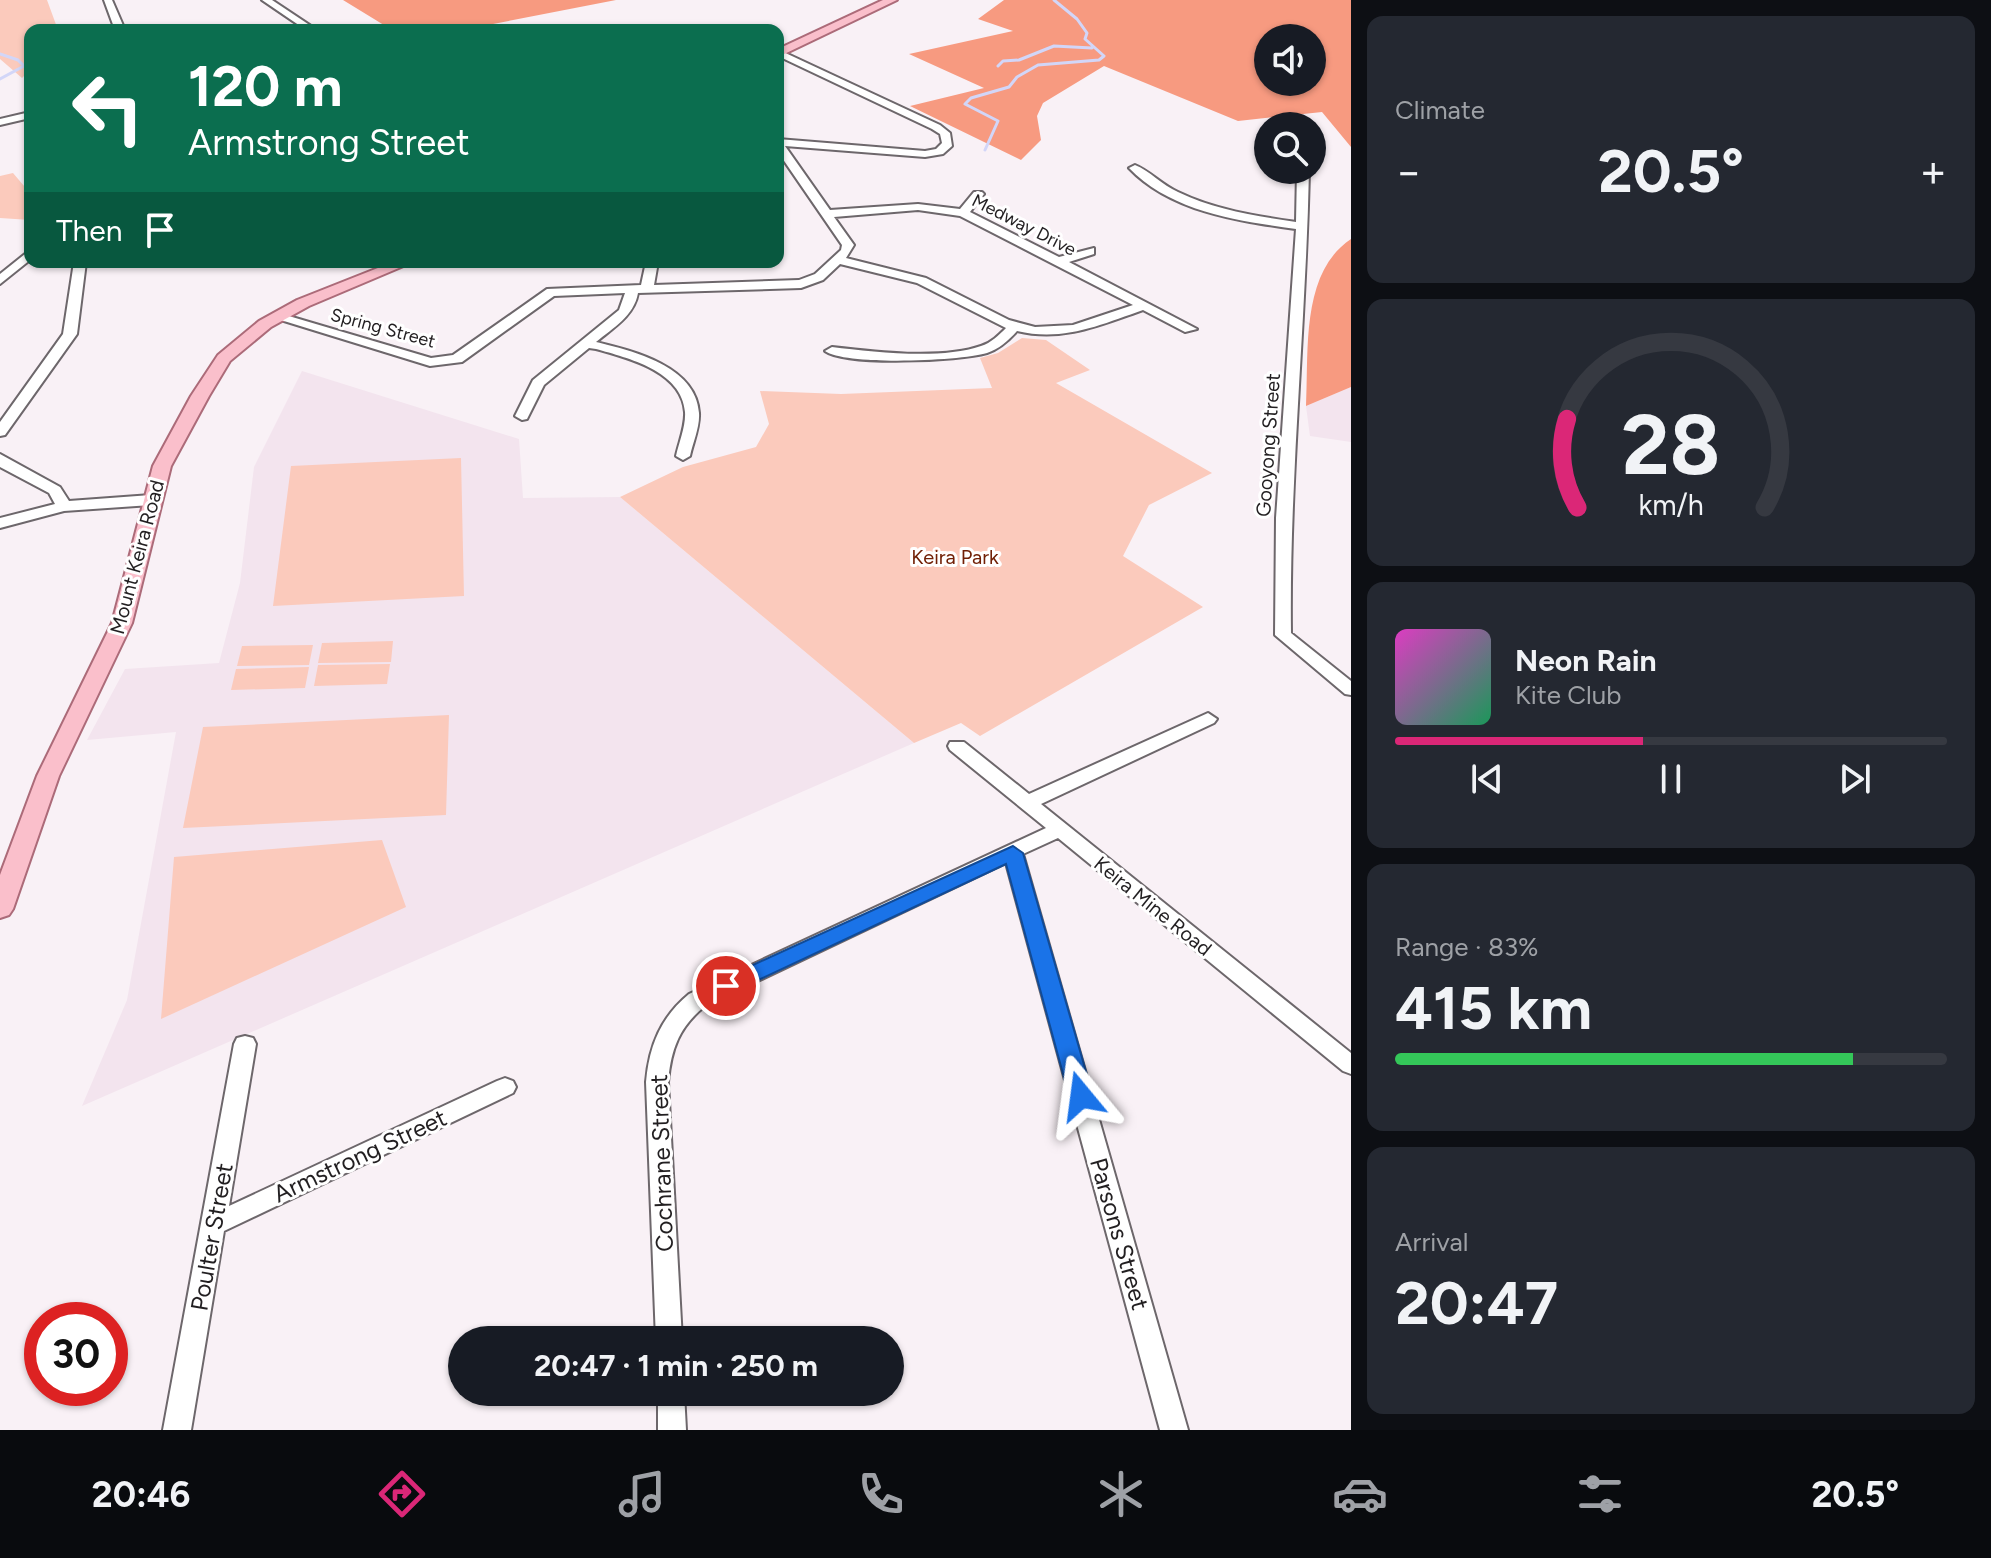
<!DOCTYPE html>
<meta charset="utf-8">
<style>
:root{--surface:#171b24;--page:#242831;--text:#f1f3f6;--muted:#9ea1a6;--line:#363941;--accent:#db2777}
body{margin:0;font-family:Figtree,sans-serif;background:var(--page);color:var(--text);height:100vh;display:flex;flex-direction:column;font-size:30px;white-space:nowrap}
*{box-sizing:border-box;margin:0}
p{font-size:26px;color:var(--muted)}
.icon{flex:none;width:44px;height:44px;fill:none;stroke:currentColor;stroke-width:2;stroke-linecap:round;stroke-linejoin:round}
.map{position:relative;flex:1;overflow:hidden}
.sheet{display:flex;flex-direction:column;gap:16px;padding:16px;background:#0d0f14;width:640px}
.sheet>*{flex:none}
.hud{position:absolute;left:24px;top:24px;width:760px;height:244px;border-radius:16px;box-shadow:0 2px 6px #0004;background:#0b6e4f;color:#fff;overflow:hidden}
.tools{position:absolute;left:1254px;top:24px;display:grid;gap:16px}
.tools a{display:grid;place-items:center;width:72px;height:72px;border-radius:50%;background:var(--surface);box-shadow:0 2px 6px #0004;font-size:40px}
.speed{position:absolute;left:24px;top:1302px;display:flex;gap:16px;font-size:40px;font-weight:700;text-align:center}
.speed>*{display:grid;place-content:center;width:104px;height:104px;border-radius:50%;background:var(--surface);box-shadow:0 2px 6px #0004;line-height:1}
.speed .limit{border:12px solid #d22;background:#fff;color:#111}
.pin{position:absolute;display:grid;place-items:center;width:68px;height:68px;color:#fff;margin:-34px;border:4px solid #fff;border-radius:50%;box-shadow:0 2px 8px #0007}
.me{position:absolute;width:88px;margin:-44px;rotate:344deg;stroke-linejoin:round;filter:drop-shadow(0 0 6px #0008)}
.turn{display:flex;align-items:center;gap:28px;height:168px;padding:0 32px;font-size:36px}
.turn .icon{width:104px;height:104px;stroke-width:2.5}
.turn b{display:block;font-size:56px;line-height:68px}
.then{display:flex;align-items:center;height:76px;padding:0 32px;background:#0003;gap:16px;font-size:30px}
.big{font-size:60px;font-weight:700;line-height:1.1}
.sheet .tile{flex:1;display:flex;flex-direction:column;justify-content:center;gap:12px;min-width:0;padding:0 28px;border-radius:16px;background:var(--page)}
.sheet .dial{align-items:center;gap:0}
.dial svg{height:208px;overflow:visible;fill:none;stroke:var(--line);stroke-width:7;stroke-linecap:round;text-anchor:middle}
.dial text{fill:var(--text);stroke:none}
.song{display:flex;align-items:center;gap:24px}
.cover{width:96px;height:96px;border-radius:12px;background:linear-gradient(135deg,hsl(310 70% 55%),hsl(150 70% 35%))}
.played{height:8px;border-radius:4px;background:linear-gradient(90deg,var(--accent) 45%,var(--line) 45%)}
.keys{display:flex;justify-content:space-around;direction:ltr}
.heat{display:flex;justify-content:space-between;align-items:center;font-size:44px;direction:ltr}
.charge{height:12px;border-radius:6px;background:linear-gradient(90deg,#34c759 83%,var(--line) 0)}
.trip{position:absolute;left:448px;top:1326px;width:456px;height:80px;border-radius:40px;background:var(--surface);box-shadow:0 2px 6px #0004;font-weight:700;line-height:80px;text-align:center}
.menu{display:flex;height:128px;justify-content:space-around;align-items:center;background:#090b0e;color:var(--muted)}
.menu .icon{width:56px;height:56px}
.menu .selected{color:var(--accent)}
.menu b{font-size:36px;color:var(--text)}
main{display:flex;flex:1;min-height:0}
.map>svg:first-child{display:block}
.built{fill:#f3e4ee}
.green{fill:#fbcabc}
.forest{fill:#f79a80;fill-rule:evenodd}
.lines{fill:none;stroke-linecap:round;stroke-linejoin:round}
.stream{stroke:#d2d6f8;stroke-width:3}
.minor-casing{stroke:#6d676b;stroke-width:4}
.major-casing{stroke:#ac6b79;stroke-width:4}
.minor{fill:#fff;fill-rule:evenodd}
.major{fill:#fabfcb;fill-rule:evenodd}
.route{fill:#1a73e8;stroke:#114b97;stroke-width:2}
.labels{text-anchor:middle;stroke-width:6;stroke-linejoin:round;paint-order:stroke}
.far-street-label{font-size:18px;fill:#221f21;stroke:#fff}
.street-label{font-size:20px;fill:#221f21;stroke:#fff}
.park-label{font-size:20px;fill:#712006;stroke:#fff}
.near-street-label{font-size:24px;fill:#221f21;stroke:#fff}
</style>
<main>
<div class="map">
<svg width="1351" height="1430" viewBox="0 0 1351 1430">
<rect width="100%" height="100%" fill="#f9f1f6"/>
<!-- built -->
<path class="built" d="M302 371 519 439 523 498 620 497 914 743 82 1106 127 1000 176 732 87 740 125 669 219 663 240 583 254 467Z
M1351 387V442L1310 436 1306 406Z"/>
<!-- green -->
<path class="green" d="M0 0H47L58 30H30V70L22 78 0 59Z
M13 173 30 193V199L25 201 30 207V220L0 218V176Z
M1022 338 1046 340 1090 370 1056 383 1212 473 1149 505 1123 556 1203 607 980 736 961 723 914 743 620 497 683 467 756 447 769 424 760 391 841 394 992 388 980 358 998 353Z
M461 458 464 596 273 606 291 466Z
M393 641 391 662 318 663 322 643Z
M313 645 309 665 237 666 242 646Z
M390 664 387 684 314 686 318 665Z
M309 667 305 688 231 690 236 669Z
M449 715 446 815 183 828 203 727Z
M382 840 406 907 161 1019 174 857Z"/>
<!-- forest -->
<path class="forest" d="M343 0H616L462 30H392Z
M1004 0H1351V147L1322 112 1238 121 1104 66 1043 103 1037 116 1041 140 1021 160 910 106 984 88 909 54 1013 31 978 19ZM1268 38H1312V82H1268Z
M1351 239V387L1306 406C1309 352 1300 273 1351 239Z"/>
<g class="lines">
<!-- stream -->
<path class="stream" d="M0 54 18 60 24 66 0 79
M998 66 1003 61 1019 60 1054 46 1092 48
M985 150 998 121 965 104 971 98 1009 87 1017 77 1038 65 1099 60 1104 56 1085 39 1087 33 1077 19 1054 0"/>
<defs>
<path id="minor" d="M104 0H112L125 30H115Z
M262 0H272L317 30H306Z
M779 50 940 125 950 133 952 146 943 154 925 157 785 146 830 210 918 204 960 209 974 192H982L984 194 970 212 1059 257 1094 248V254L1069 262 1197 329 1185 332 1143 310C1100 325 1063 342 1017 331 1008 341 999 349 987 353 960 361 846 366 825 351L832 347C874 352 941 360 981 346 991 343 999 335 1006 328L917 283 840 264 823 280 801 288 638 293C634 316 613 328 596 342 633 351 696 366 699 413 700 427 693 442 690 456L683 460 676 456C679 442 686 426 685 412 682 371 628 358 596 349L589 348 544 385 527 419 522 420 515 416 533 380 619 310 625 293 554 296 462 362 430 366 271 317 282 314 431 358 453 355 547 289 641 285 646 262H658L654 285 799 280 815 274 841 250 842 245 778 152V139L925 151 936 149 942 143 940 134 932 129 778 56ZM918 210 960 216 1133 305 1073 325 1035 327 1009 320 926 278 846 258 854 245 834 217Z
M30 112V118L0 125V119Z
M1135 165C1150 171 1162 185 1178 192 1215 210 1256 216 1296 222L1297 170H1309C1306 323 1289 479 1291 633L1351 681V695L1345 694 1275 635 1276 518 1296 229C1239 221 1171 212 1129 168Z
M30 250V260L0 284V274Z
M74 262H86L77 334 5 435 0 436V422L63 334Z
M0 454 60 487 69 501 151 495 159 500 151 505 64 511 0 528V518L55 504 49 493 0 467Z
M1208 713 1217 719 1214 723 1041 804 1351 1053V1074L1343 1071 1058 838 1023 854 1188 1430H1160L1006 863 705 1006C679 1027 671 1049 668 1082L682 1340H656L646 1082C649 1046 661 1017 689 994L1046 828 950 750 948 746 950 742H964L1029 794Z
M245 1036 253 1038 256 1044 229 1206 497 1081 505 1078 513 1081 516 1087 513 1093 224 1231 191 1430H163L234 1044 237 1038Z
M658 1392H684L686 1430H658Z"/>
<path id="major" d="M883 0H897L778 57V49Z
M393 262H413L309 306 271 327 230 361 209 396 171 466 132 623 59 776 13 909 9 915 0 918V875L37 776 112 623 153 466 191 396 218 355 259 321 297 300Z"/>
</defs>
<!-- minor casing -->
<use href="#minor" class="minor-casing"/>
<!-- major casing -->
<use href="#major" class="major-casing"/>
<!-- minor -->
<use href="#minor" class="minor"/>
<!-- major -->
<use href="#major" class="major"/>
</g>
<!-- route -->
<path class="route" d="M1013 846 1023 853 1093 1096 1089 1102 1081 1105 1073 1102 1069 1096 1006 864 733 992H718L715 986 718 981Z"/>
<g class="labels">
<!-- far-street labels -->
<g class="far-street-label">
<text transform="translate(1024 225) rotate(27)" y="6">Medway Drive</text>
<text transform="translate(383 328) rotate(15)" y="6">Spring Street</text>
</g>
<!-- street labels -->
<g class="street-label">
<text transform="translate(1268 445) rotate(-86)" y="7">Gooyong Street</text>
<text transform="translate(137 557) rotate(-75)" y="7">Mount Keira Road</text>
<text transform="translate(1153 906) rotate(39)" y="7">Keira Mine Road</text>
</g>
<!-- park labels -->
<g class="park-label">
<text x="955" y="564">Keira Park</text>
</g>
<!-- near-street labels -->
<g class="near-street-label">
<text transform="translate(360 1156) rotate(-25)" y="8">Armstrong Street</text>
<text transform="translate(662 1163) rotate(-92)" y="8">Cochrane Street</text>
<text transform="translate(1119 1234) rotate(74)" y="8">Parsons Street</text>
<text transform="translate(212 1237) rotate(-80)" y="8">Poulter Street</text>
</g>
</g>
</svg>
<div class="tools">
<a><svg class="icon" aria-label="sound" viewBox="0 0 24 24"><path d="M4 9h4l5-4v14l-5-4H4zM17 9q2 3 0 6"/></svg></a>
<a><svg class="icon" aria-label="search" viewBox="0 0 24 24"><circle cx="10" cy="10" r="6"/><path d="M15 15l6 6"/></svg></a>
</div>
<div class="speed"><div class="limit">30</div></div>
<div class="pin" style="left:726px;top:986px;background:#d93025"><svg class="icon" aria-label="arrive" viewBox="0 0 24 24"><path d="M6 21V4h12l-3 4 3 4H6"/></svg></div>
<svg class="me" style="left:1081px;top:1096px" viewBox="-20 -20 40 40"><path d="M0-17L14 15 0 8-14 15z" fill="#1a73e8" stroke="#fff" stroke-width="4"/></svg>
<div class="trip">20:47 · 1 min · 250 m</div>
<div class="hud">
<div class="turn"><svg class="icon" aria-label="left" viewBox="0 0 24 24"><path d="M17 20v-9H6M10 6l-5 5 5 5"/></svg><div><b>120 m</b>Armstrong Street</div></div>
<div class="then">Then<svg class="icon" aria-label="arrive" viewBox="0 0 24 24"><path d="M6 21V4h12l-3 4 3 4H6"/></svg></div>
</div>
</div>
<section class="sheet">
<div class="tile"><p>Climate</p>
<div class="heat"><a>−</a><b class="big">20.5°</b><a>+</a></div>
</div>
<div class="tile dial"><svg viewBox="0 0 100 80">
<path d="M14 69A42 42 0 1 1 86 69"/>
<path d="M14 69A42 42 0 0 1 10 35" stroke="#db2777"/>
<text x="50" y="56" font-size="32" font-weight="700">28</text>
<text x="50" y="72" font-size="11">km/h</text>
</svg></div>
<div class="tile">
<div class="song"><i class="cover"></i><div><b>Neon Rain</b><p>Kite Club</p></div></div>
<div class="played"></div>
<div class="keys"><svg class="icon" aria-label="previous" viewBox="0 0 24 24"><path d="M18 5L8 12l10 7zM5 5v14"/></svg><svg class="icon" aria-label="pause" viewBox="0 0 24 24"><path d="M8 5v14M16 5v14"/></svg><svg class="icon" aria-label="next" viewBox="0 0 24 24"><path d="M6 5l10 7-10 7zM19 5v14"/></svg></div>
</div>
<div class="tile"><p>Range · 83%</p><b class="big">415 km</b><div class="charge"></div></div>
<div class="tile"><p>Arrival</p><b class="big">20:47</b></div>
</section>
</main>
<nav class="menu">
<b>20:46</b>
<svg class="icon selected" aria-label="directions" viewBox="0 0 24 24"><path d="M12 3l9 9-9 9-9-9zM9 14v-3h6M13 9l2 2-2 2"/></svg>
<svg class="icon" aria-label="music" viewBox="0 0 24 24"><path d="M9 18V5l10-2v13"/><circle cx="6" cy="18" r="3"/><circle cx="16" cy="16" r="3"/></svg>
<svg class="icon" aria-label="phone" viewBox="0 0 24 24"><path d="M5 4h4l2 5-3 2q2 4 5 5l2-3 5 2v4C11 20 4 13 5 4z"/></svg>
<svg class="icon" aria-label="climate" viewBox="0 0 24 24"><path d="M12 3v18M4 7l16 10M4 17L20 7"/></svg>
<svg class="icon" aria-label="car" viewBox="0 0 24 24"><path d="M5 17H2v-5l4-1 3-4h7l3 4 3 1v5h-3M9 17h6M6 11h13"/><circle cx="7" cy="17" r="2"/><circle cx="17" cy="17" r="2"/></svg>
<svg class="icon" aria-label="filters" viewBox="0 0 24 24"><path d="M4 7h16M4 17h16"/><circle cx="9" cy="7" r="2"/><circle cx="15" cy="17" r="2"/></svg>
<b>20.5°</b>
</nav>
